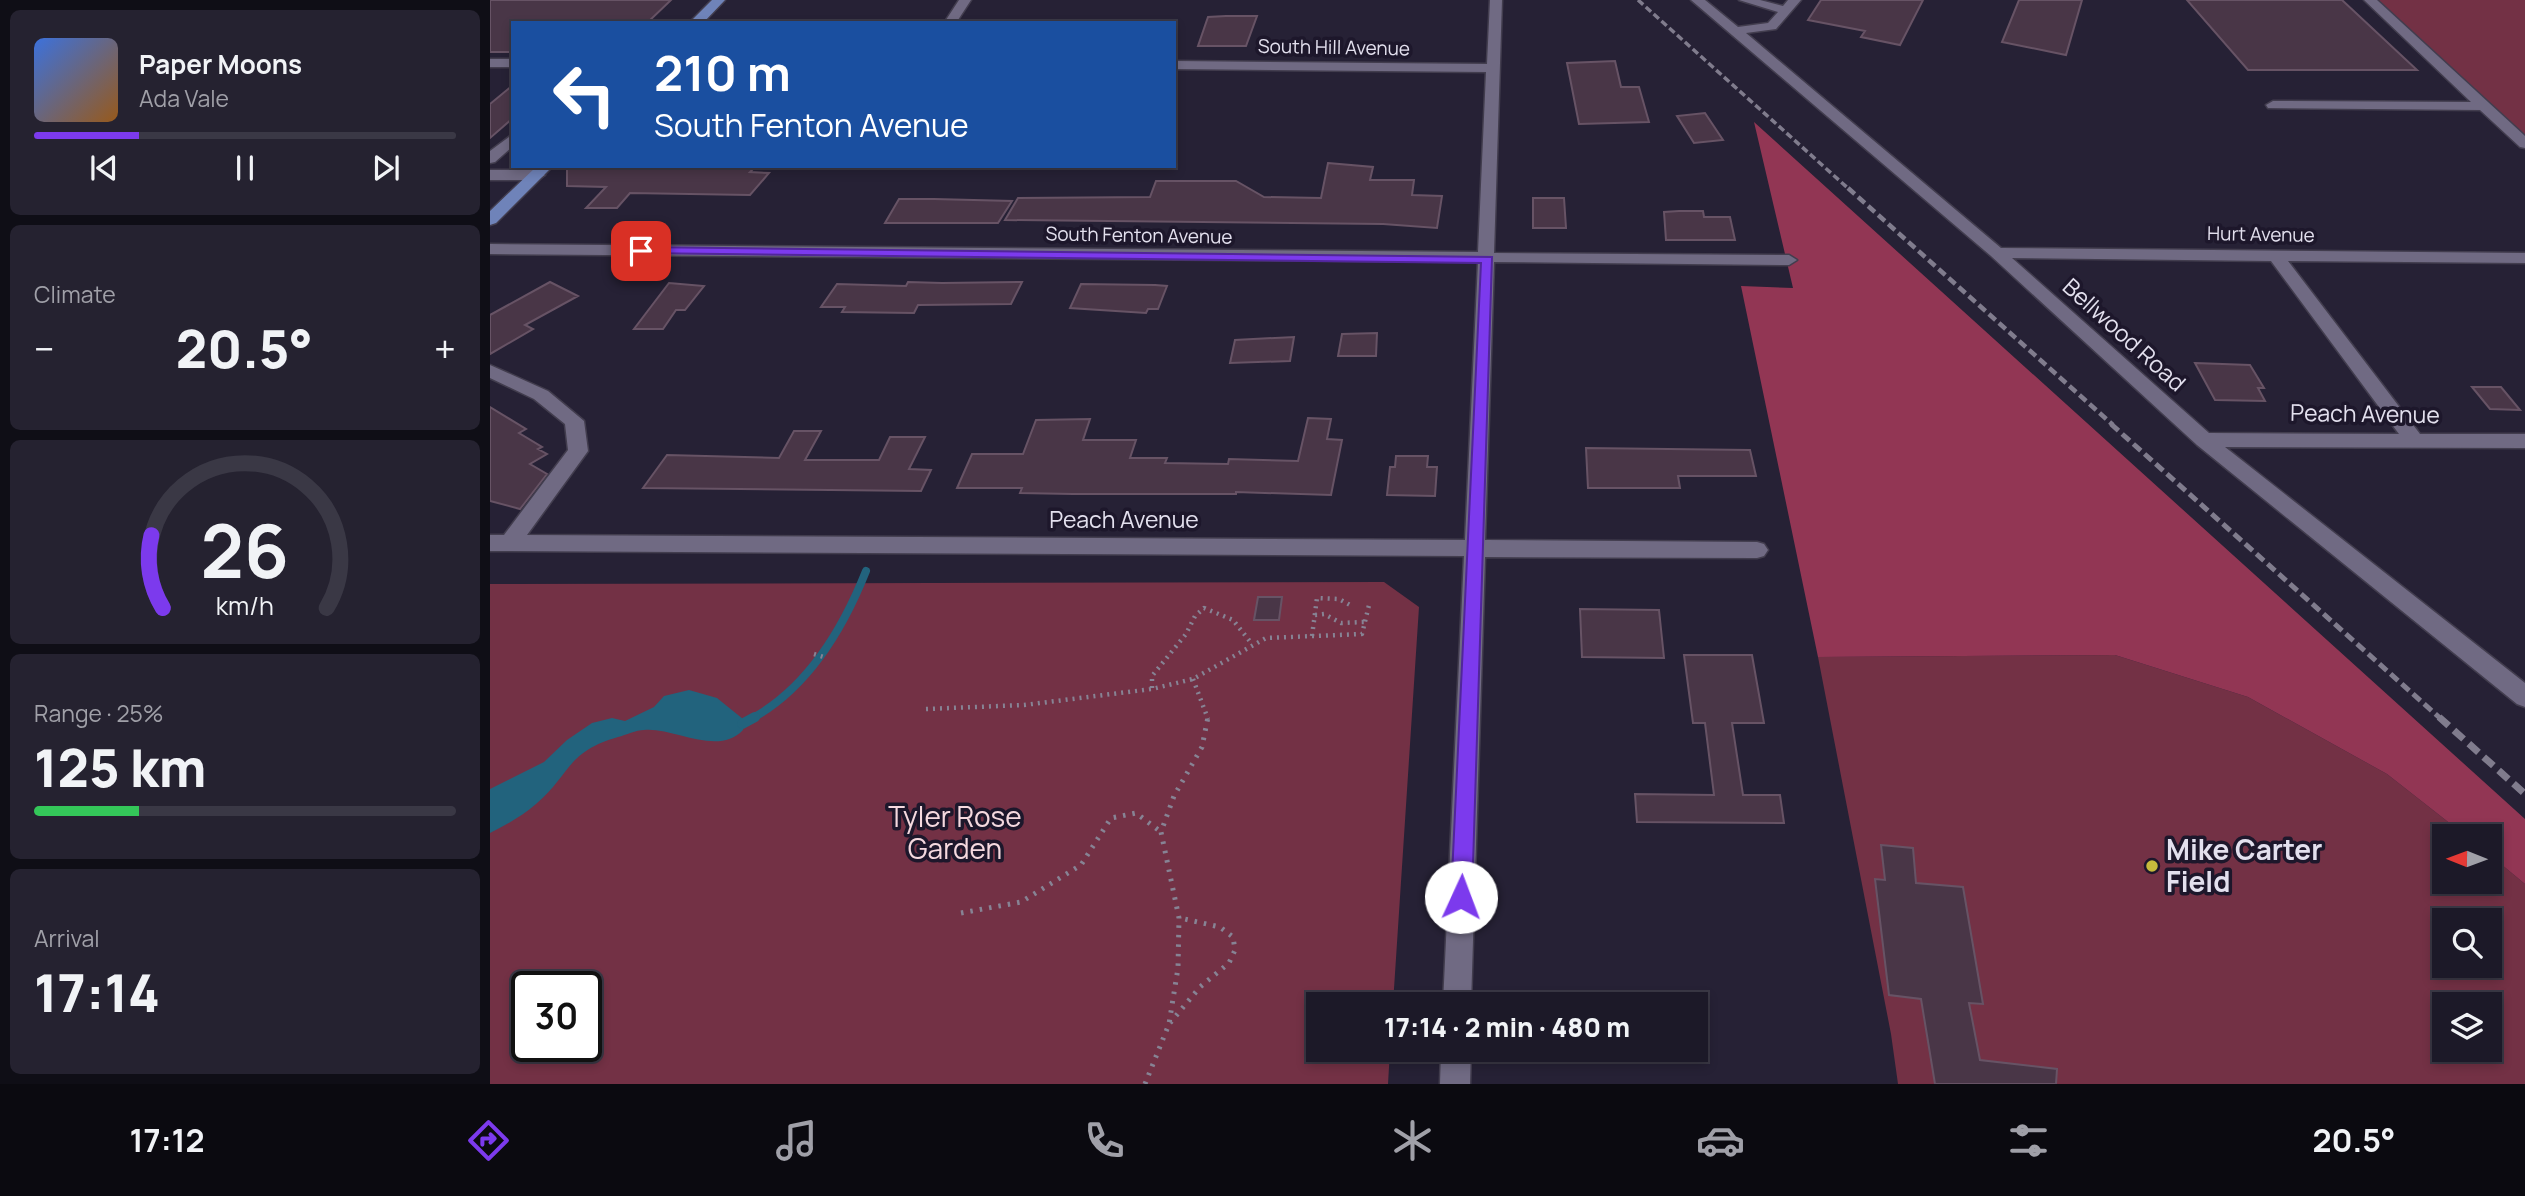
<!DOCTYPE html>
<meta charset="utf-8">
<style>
:root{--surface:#1c1928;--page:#252230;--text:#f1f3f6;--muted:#a0a0a8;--line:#3a3845;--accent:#7c3aed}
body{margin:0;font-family:Manrope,sans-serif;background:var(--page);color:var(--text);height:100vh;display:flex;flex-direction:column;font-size:26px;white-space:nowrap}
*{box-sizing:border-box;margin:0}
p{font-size:23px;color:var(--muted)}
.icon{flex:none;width:38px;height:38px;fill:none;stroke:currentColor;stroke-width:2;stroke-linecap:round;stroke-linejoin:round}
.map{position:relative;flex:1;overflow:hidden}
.sheet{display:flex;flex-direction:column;gap:10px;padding:10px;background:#0f0e16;width:490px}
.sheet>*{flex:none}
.hud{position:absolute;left:21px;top:21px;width:665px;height:147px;border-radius:0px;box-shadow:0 4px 10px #0003,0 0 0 2px var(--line);background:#1a4fa0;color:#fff;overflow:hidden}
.needle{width:46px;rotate:271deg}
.controls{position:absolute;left:1942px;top:824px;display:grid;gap:14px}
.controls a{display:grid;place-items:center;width:70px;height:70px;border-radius:0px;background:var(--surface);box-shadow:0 4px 10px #0003,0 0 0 2px var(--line);font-size:35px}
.speed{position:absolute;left:21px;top:971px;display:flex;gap:14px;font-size:35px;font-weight:700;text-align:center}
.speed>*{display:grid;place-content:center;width:91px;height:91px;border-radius:50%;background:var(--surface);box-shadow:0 4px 10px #0003,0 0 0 2px var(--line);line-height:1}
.speed .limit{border:4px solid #111;border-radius:10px;background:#fff;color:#111}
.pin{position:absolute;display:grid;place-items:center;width:60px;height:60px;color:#fff;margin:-30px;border-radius:14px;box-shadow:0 4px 10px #0006}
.me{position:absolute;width:77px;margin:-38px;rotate:2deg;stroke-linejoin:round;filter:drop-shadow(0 0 5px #0008)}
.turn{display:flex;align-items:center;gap:24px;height:147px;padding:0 28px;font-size:32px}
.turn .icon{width:91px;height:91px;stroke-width:2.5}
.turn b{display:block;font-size:49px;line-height:60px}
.big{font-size:52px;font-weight:800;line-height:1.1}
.sheet .widget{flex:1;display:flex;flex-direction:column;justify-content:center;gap:10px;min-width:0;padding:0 24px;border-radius:10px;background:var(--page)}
.sheet .dial{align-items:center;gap:0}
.dial svg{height:182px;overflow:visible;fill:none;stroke:var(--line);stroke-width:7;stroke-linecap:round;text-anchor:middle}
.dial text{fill:var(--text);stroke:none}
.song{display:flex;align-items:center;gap:21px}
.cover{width:84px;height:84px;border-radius:10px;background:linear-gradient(135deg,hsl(220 70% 55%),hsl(30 70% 35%))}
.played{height:7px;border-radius:4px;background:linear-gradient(90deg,var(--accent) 25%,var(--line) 25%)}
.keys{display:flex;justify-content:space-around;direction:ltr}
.heat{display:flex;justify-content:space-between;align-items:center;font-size:38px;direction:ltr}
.charge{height:10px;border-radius:5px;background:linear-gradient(90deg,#34c759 25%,var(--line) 0)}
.trip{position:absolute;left:816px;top:992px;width:402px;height:70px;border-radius:0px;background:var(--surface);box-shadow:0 4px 10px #0003,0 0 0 2px var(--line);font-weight:800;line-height:70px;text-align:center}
.dock{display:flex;height:112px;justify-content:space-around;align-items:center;background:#0b0a10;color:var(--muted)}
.dock .icon{width:49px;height:49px}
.dock .current{color:var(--accent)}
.dock b{font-size:32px;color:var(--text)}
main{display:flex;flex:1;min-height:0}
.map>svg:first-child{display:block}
.green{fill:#733145;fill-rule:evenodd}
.forest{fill:#923654}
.water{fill:#22637d}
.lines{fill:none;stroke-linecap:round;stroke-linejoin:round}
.stream-far1{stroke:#22637d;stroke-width:8}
.stream{stroke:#22637d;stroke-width:10}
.building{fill:#493647;stroke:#675365;stroke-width:2}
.minor-casing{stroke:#423d4e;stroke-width:3}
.major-casing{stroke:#423d4e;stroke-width:3}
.path-far1{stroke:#878394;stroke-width:4.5;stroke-dasharray:2 5;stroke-linecap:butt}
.path{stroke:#878394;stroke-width:5;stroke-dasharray:2.5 7;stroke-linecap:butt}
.minor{fill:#706a83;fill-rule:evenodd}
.major{fill:#6f83b9;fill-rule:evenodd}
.rail-far3{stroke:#807c8d;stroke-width:3.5;stroke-dasharray:7 3.5;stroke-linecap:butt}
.rail-far2{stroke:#807c8d;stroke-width:4.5;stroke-dasharray:9 4.5;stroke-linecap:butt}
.rail-far1{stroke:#807c8d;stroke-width:5;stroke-dasharray:10 5;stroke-linecap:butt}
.rail{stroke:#807c8d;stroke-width:7;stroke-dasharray:13 7;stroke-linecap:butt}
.route{fill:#7c3aed;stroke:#51269a;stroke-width:2}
.poi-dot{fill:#c6bb3c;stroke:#1d172b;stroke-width:2.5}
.labels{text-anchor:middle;stroke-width:7;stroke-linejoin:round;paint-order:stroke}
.far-street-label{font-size:19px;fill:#e3e0ee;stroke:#1d172b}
.street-label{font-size:23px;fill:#e3e0ee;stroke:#1d172b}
.near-park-label{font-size:28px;fill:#f5d9df;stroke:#1d172b}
.near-poi-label{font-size:28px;font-weight:bold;fill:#e3e0ee;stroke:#1d172b;text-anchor:start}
</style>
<main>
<section class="sheet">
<div class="widget">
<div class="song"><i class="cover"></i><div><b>Paper Moons</b><p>Ada Vale</p></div></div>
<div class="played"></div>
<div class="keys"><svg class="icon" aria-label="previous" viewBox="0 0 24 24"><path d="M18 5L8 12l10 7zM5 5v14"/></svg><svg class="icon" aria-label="pause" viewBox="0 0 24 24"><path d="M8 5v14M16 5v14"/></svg><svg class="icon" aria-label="next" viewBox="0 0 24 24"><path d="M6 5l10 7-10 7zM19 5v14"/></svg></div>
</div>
<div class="widget"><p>Climate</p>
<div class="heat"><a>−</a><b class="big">20.5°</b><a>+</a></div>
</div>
<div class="widget dial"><svg viewBox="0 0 100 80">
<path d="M14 69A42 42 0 1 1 86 69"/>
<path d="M14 69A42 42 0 0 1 9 37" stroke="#7c3aed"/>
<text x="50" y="56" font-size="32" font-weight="700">26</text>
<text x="50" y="72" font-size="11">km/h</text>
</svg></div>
<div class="widget"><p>Range · 25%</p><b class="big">125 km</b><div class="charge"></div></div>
<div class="widget"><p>Arrival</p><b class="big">17:14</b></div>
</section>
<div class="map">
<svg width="2035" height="1084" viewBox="0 0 2035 1084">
<rect width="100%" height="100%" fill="#262135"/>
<!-- green -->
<path class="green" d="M1881 0H2035V144Z
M894 582 929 607 903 1004H828V1050H900L898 1084H0V584ZM37 987H96V1046H37Z
M1625 655 1758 697 1897 774 1976 836H1955V882H2000V855L2035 884V1084H1408L1401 1034 1328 657ZM1955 920H2000V966H1955ZM1955 1004H2000V1050H1955Z"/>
<!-- forest -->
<path class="forest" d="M1264 122 2035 819V884L2000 855V836H1976L1897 774 1758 697 1625 655 1328 657 1251 286 1303 288Z"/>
<!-- water -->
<path class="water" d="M199 690 227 698 253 719V730C228 757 184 727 154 730 146 730 136 735 128 737 76 752 81 774 46 804 32 816 16 825 0 833V789L54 762 77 740 102 723 122 718 135 721 164 707 174 696Z"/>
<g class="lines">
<!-- stream-far1 -->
<path class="stream-far1" d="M261 719C318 688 353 629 376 571"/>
<!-- stream -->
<path class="stream" d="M252 724 265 717"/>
</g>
<!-- building -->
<path class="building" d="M0 0H181L157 23H23V52H0Z
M1331 0H1433L1410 45 1371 37 1375 31 1318 20Z
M1529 0H1592L1576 55 1512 42Z
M1697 0H1852L1927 70H1758Z
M736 16H767L756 46H708L718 17Z
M1125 61 1131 87H1149L1159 122 1089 124 1077 63Z
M23 85V118L0 138V104Z
M1215 113 1233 140 1204 143 1187 116Z
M838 163 883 167 880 180H924L922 195 952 196 947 228 893 224 515 220 528 198 660 197 666 181H746L774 197 831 198Z
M77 166H266L260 172 279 173 260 195 140 193 127 208H96L116 187 77 186Z
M1043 198H1074L1076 228H1043Z
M409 199H444L522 201 508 223H395Z
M1189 211H1213L1214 217H1240L1245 240H1176L1174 212Z
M60 282 88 296 35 325 43 329 0 354V315Z
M418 282 452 283 532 282 521 304 428 305 424 313 352 312 355 307H331L347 284 416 286Z
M179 283 214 286 195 310H186L173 329H144Z
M591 284 665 285 677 286 668 309H658L656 313 580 308Z
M887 333 886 356H848L852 334Z
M804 337 800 361 740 363 745 340Z
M1705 363 1760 365 1774 388H1768L1775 401 1725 400Z
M1982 387H2011L2030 410 2000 409Z
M0 407 36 429 29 433 52 447 48 449 57 454 40 464 57 474 30 509 0 501Z
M818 418 841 419 837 439 852 440 841 495 746 492V494H583L530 493 532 488H467L482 454H533L546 420 600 419 593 440H646L640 458H677L675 463 738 464 739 459 808 461Z
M304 431H331L315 460H389L400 437H435L419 469 441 470 431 491 153 488 177 455 289 458Z
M1096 448 1260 450 1266 476H1188L1190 488H1098Z
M906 456H938L937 467H947L945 496 897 495 900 467H905Z
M768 597H792L789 620H764Z
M1090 609 1169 610 1174 658 1092 657Z
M1194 655H1262L1274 723H1242L1253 795H1290L1294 823 1147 822 1145 794 1224 795 1215 723H1203Z
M1391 845 1423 848 1426 883 1473 887 1493 1004 1479 1003 1490 1060 1567 1069 1566 1084H1445L1431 999 1399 995 1385 879 1395 880Z"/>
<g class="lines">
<defs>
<path id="minor" d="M469 0H481L466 23H454Z
M1000 0H1012L1004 253 1299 255 1307 260 1299 265 1004 262 995 540 1267 542 1274 544 1278 550 1274 556 1267 558 995 557 981 1004H953L974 556 0 551V535H14L78 450 75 424 44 399 0 378V365L58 391 94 421 98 451 37 535 975 540 988 262 0 254V244L988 252 996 72 684 69V61L997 64Z
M1201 0H1215L1248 27 1278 23 1288 12 1249 0H1270L1293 6 1298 0H1311L1286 29 1256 33 1511 248 2035 253V263L1798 261 1930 434H2035V448L1735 447 2035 683V707L2027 704 1707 445 1501 256ZM1522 258 1781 261 1909 434 1719 433Z
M1874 0H1887L2035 136V148L2030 147 1990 110 1778 108 1776 105 1783 101 1981 102Z
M0 59H23V67H0Z
M23 134V146L5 162 0 163V151Z
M0 170H47L55 175 47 180H0Z
M951 1050H981L980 1084H950Z"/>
<path id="major" d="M222 0H235L213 23H199Z
M47 166H63L6 223 0 225V211Z"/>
</defs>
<!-- minor casing -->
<use href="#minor" class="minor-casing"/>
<!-- major casing -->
<use href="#major" class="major-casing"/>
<!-- path-far1 -->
<path class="path-far1" d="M825 615 834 614 851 623 874 622
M822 636 827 598 849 599 860 605
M324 654 337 658
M703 679 718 719
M662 688V676L696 634 705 616 714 608 743 620 762 644
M436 709 534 705 662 689 703 679 776 638 872 634 880 601"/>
<!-- path -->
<path class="path" d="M471 913 531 902 591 865 621 818 646 813 671 832
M680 1023 710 987 739 963 745 950 743 937 730 927 690 918
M655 1084 679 1024 688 968 689 918 671 832 684 796 712 747 718 717"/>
<!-- minor -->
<use href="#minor" class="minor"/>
<!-- major -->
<use href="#major" class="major"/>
<!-- rail-far3 -->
<path class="rail-far3" d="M1148 0 1360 190"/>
<!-- rail-far2 -->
<path class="rail-far2" d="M1358 188 1623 425"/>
<!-- rail-far1 -->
<path class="rail-far1" d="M1621 424 1951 719"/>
<!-- rail -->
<path class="rail" d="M1949 717 2035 794"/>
</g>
<!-- route -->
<path class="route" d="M151 247 1002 257 982 897 979 904 971 907 964 904 961 897 991 263 147 253V248Z"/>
<!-- markers -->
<circle class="poi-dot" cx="1662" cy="866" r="7"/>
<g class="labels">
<!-- far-street labels -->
<g class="far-street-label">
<text transform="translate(844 47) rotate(1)" y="7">South Hill Avenue</text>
<text transform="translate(1771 234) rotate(1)" y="7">Hurt Avenue</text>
<text transform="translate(649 235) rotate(1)" y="7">South Fenton Avenue</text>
</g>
<!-- street labels -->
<g class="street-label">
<text transform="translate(1634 335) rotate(42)" y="8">Bellwood Road</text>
<text transform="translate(1875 414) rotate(1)" y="8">Peach Avenue</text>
<text x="634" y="528">Peach Avenue</text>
</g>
<!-- near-park labels -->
<g class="near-park-label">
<text x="465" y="827">Tyler Rose<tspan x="465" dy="32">Garden</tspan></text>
</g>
<!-- near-poi labels -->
<g class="near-poi-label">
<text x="1676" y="860">Mike Carter<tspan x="1676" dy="32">Field</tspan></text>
</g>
</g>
</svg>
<div class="controls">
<a><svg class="needle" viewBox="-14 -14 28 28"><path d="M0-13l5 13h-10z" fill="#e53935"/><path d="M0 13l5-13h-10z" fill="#a0a0a8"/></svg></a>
<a><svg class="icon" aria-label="search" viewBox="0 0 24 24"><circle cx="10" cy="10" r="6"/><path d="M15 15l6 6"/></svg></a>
<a><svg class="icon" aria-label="layers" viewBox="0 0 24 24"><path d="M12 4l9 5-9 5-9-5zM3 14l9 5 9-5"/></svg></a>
</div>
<div class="speed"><div class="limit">30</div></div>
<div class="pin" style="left:151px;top:251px;background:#d93025"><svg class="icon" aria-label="arrive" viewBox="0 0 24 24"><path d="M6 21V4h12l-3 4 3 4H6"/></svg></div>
<svg class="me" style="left:971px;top:897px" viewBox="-20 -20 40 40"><circle r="19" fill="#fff"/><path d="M0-13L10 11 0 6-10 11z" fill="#7c3aed"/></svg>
<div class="trip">17:14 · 2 min · 480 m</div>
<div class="hud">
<div class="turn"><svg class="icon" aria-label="left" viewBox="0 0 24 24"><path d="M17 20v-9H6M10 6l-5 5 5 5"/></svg><div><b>210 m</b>South Fenton Avenue</div></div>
</div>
</div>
</main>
<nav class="dock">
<b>17:12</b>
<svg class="icon current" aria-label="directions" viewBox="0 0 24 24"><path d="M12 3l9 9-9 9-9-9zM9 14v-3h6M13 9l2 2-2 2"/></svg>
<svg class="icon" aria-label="music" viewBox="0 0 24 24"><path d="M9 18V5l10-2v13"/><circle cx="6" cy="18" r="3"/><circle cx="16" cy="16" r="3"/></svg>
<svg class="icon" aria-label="phone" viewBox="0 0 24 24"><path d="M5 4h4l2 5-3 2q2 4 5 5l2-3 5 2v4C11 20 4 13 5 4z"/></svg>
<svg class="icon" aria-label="climate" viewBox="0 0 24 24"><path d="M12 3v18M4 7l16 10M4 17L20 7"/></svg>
<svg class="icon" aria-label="car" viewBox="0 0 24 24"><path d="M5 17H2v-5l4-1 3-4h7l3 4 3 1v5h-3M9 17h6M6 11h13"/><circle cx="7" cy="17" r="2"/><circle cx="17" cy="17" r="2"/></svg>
<svg class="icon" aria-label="filters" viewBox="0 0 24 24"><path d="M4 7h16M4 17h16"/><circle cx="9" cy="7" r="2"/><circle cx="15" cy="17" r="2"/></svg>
<b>20.5°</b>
</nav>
